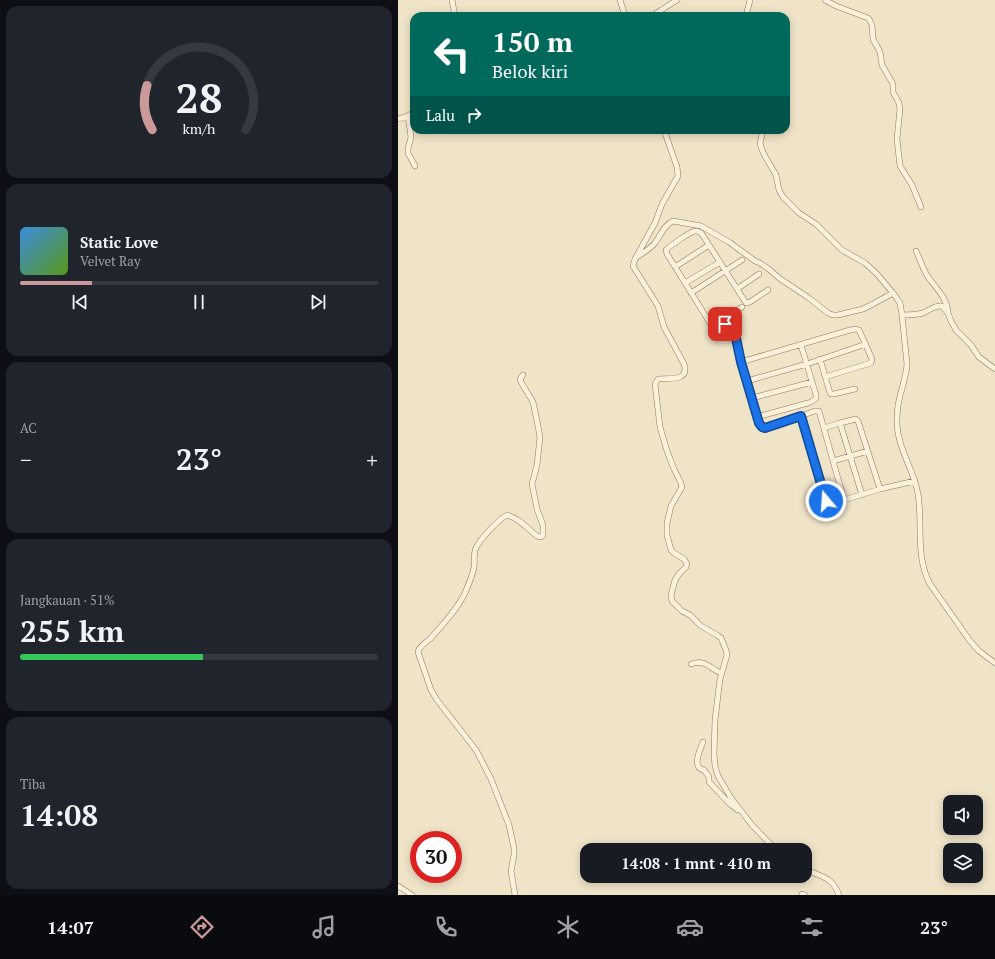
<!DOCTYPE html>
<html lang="id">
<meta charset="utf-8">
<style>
:root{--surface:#171b24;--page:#20242c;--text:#f1f3f6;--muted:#9ea1a6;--line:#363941;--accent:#cc999b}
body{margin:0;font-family:"PT Serif",serif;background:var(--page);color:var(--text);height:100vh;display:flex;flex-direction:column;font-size:15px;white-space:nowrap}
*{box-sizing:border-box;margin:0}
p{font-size:13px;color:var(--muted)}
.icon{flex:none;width:22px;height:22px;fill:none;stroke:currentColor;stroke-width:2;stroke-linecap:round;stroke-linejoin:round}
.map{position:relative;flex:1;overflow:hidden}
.details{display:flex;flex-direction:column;gap:6px;padding:6px;background:#0d0f14;width:398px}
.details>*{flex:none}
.guide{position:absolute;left:12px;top:12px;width:380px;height:122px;border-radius:12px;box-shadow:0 2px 10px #0003;background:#00695c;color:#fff;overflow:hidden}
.fabs{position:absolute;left:545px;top:795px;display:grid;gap:8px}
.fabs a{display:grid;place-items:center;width:40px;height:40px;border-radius:8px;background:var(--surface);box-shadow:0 2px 10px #0003;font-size:20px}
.speed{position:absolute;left:12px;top:831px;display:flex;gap:8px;font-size:20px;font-weight:700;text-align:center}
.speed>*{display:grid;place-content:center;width:52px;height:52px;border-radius:50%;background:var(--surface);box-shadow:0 2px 10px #0003;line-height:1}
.speed .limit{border:6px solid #d22;background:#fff;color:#111}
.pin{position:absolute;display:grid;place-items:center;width:34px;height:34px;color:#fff;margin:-17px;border-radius:8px;box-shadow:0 2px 6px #0006}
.me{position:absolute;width:44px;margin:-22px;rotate:342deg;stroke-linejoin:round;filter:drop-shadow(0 0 3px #0008)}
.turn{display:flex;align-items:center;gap:14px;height:84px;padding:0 16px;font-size:18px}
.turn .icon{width:52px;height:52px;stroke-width:2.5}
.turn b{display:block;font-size:28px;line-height:34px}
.then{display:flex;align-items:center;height:38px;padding:0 16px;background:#0003;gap:8px;font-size:15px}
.big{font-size:30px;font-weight:800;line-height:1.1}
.details .tile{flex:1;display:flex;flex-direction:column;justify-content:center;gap:6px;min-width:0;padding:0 14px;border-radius:12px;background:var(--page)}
.details .dial{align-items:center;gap:0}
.dial svg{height:104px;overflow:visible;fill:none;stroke:var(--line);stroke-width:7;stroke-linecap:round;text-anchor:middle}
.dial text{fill:var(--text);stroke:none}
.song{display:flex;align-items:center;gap:12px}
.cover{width:48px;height:48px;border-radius:6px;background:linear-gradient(135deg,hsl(210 70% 55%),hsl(90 70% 35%))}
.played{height:4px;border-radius:2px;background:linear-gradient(90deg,var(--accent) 20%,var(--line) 20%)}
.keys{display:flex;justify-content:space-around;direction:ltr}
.heat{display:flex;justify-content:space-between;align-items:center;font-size:22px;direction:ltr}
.charge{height:6px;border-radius:3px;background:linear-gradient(90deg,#34c759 51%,var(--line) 0)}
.trip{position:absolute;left:182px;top:843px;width:232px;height:40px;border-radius:12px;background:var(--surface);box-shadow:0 2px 10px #0003;font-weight:800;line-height:40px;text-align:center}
.tab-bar{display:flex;height:64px;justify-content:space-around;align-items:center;background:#090b0e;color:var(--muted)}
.tab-bar .icon{width:28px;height:28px}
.tab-bar .current{color:var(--accent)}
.tab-bar b{font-size:18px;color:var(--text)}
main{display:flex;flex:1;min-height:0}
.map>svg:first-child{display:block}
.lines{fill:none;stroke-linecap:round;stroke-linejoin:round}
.minor-casing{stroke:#8d765c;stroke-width:6}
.minor{stroke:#faf1dc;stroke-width:5}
.route-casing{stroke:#114b97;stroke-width:10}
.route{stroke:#1a73e8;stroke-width:7}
</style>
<main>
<section class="details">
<div class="tile dial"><svg viewBox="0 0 100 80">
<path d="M14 69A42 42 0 1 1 86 69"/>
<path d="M14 69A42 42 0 0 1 10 35" stroke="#cc999b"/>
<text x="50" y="56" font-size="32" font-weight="700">28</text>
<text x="50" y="72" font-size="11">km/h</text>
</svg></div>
<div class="tile">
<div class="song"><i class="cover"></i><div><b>Static Love</b><p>Velvet Ray</p></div></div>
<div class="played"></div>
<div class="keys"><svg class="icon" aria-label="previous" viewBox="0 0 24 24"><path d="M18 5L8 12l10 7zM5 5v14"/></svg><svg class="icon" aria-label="pause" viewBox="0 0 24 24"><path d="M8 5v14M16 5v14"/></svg><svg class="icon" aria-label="next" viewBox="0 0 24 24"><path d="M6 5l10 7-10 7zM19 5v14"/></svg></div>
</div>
<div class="tile"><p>AC</p>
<div class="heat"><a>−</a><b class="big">23°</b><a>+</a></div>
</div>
<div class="tile"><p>Jangkauan · 51%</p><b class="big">255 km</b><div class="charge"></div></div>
<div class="tile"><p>Tiba</p><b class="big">14:08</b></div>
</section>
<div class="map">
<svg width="597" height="895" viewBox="0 0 597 895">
<rect width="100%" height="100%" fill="#f0e4c8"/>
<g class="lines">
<defs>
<path id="minor" d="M54 0 57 16
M222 0 227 16
M427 0 438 6 470 18 471 19 474 25 475 39 482 52 484 65 495 84V92L501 103 502 109 499 139 502 166 514 185 523 207
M254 16 279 0
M348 16 352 0
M10 116 13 137 10 149V153L17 166
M0 119 10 116 16 112
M266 130 279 167 280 176 264 204 257 223 237 259 235 266 260 306 266 327 286 364C292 382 270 378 260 379L257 384 262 427 269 451 276 469 283 483 284 487 273 506 269 523V535L273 550 276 553 286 559 289 564 288 567 281 574 277 580 273 595 274 601 284 611 292 615 303 626 319 635 323 638 328 650 329 655 322 679 317 720 316 754 317 766 320 776 333 798 354 825 378 850
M365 130 362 143 364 150 368 158 378 175 381 190 385 197 401 213 418 224 444 250 467 263 479 274 495 293 502 303 504 315 509 364C508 379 502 392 500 406 499 412 499 418 499 424 500 449 516 470 520 494 525 525 517 556 532 584L572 641 581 651 597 663
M518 251C522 259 525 269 530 277 538 288 549 298 550 312
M239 257C245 253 252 249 257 243 263 235 266 225 275 221L303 226 331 242 357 261 362 263 372 270 381 278 411 298 430 313 435 315H440L465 309 475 304 495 293
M277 267 311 245
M287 283 322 262
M339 289 361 274
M370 290 352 302 348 303 304 234C302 232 301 231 298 231 294 230 272 246 268 250L269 254 312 323 315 324 322 322 327 324 334 330 338 338 343 362 361 423 364 427 367 428 403 416 427 501 432 503 446 500
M293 293 344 260
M504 315C511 315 518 315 525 313 532 310 536 305 544 306L550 313 553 321 558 330 573 345 581 357 597 369
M322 322 344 307
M422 359 432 393 433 394H436L457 389
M343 362 452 330 458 329 461 330 474 359 473 363 427 377
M349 381 409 364 468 344
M354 398 414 382
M403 416 417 411H421L446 500 482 489 517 481
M359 417 410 403 413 402 418 398V395L403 345
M442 423 458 419 460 421 482 489
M426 428 442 423 464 495
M435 461 470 451
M293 664C308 659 311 668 323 673
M305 742C302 750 293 768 306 770L311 777V782L332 804 340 810
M407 869C423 877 434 876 441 895
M0 886 14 895
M404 894 407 895
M117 895 113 871 116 855V848L111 825 93 779 78 750 39 700 33 690 20 652C21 646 28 643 32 639 44 625 59 610 67 593 70 586 75 574 76 567 77 561 75 554 78 548 82 539 100 520 109 515 121 518 130 529 139 536L143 537 145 535V525L139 509 134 484 139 465 142 437 139 421 135 402 123 382 122 379 125 375"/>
</defs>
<!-- minor casing -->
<use href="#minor" class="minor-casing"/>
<!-- minor -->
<use href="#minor" class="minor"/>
</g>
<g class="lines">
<defs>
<path id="route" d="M327 324 334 330 338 338 343 362 361 423 364 427 367 428 403 416 428 501"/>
</defs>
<!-- route casing -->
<use href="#route" class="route-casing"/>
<!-- route -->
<use href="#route" class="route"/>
</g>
</svg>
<div class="fabs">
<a><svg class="icon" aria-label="sound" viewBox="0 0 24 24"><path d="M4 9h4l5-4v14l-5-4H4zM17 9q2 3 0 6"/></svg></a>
<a><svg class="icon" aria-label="layers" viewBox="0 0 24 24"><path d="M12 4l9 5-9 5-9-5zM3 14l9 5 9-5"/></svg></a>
</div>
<div class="speed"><div class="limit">30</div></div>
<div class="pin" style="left:327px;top:324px;background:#d93025"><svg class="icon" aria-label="arrive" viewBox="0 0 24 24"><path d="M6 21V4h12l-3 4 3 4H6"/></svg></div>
<svg class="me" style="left:428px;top:501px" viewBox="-20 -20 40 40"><circle r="17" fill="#1a73e8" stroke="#fff" stroke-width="3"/><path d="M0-11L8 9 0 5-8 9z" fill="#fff"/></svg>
<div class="trip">14:08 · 1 mnt · 410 m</div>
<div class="guide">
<div class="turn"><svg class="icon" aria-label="left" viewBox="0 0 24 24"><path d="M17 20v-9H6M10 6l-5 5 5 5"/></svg><div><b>150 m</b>Belok kiri</div></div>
<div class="then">Lalu<svg class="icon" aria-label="right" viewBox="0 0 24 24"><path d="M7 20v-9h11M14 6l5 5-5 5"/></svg></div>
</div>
</div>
</main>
<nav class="tab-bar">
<b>14:07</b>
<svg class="icon current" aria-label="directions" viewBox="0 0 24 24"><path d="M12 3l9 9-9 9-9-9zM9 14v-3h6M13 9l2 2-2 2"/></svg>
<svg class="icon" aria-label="music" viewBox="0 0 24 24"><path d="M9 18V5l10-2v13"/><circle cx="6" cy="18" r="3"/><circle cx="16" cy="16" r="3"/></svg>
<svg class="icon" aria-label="phone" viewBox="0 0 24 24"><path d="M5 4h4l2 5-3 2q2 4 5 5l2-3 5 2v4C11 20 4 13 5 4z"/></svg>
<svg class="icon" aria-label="climate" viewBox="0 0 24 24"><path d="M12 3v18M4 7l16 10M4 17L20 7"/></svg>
<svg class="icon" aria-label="car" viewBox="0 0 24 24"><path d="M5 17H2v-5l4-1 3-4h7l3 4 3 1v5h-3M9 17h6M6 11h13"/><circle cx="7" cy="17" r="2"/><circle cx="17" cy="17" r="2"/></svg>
<svg class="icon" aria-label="filters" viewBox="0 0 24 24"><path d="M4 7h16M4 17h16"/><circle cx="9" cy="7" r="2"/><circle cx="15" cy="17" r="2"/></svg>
<b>23°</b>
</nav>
